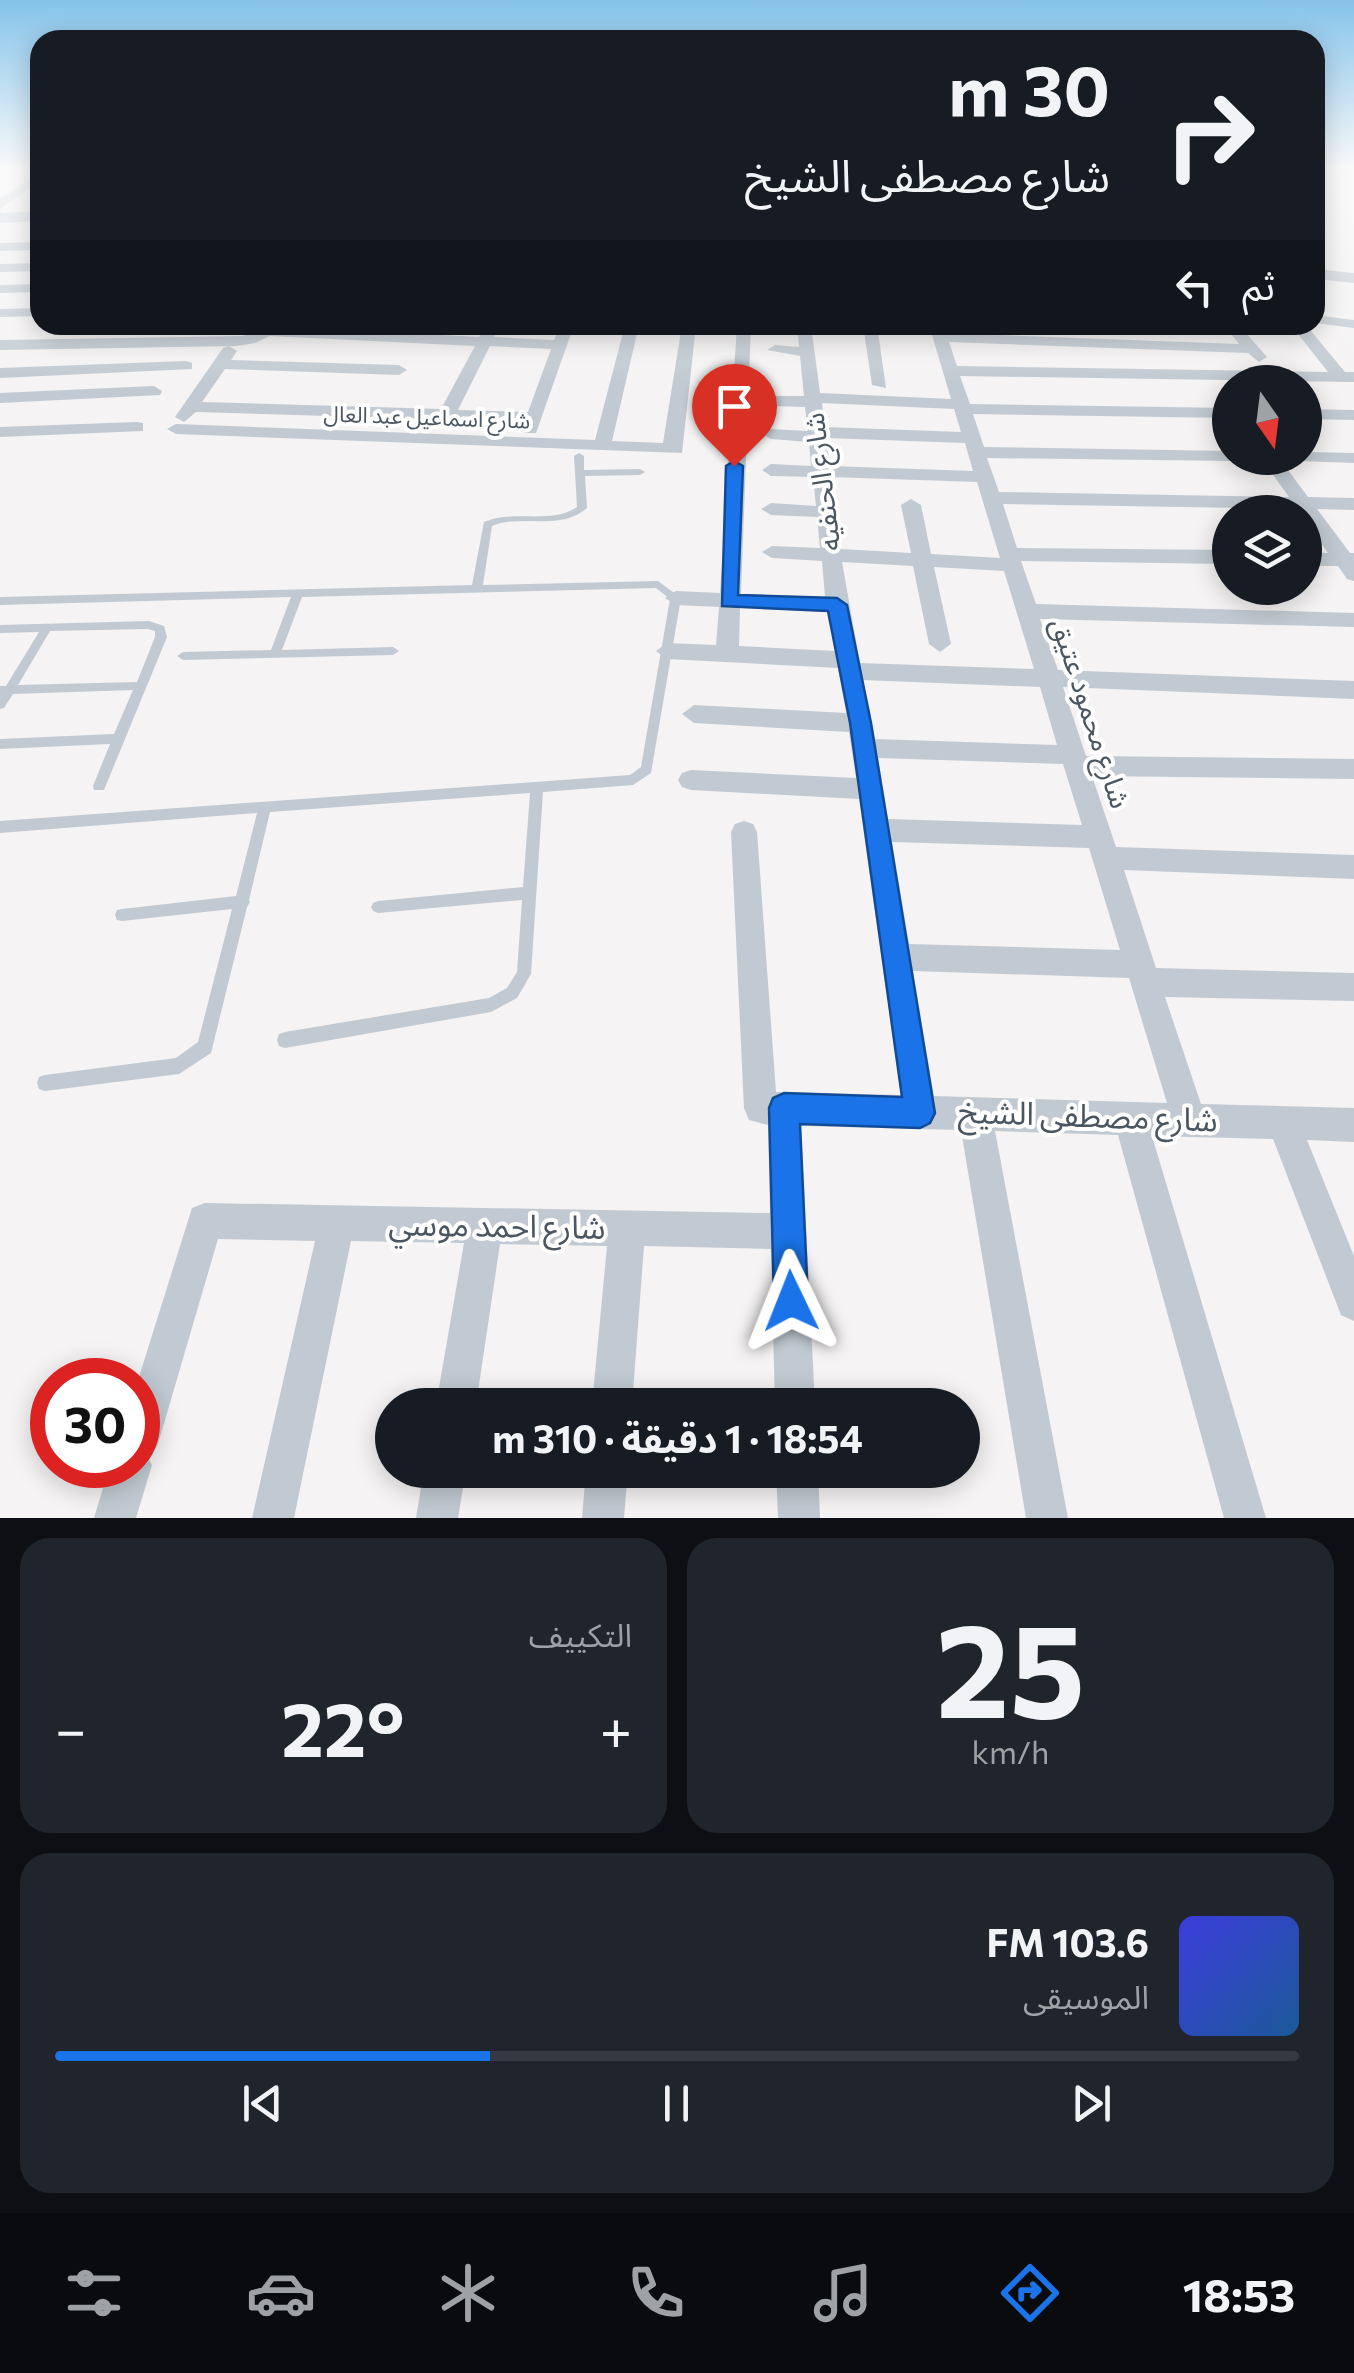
<!DOCTYPE html>
<html lang="ar">
<meta charset="utf-8">
<style>
:root{--surface:#171b24;--page:#20242c;--text:#f1f3f6;--muted:#9ea1a6;--line:#363941;--accent:#1a73e8}
body{margin:0;font-family:Commissioner,"Noto Sans Arabic",sans-serif;background:var(--page);color:var(--text);direction:rtl;height:100vh;display:flex;flex-direction:column;font-size:38px;white-space:nowrap}
*{box-sizing:border-box;margin:0}
p{font-size:32px;color:var(--muted)}
.icon{flex:none;width:55px;height:55px;fill:none;stroke:currentColor;stroke-width:2;stroke-linecap:round;stroke-linejoin:round}
.map{position:relative;height:1518px;overflow:hidden;direction:ltr}
.sheet{display:flex;flex-direction:column;gap:20px;padding:20px;background:#0d0f14;flex:1}
.sheet>*{flex:none}
.top-card{position:absolute;left:30px;top:30px;width:1295px;height:305px;border-radius:30px;box-shadow:0 5px 25px #0003;direction:rtl;background:#171b24;color:var(--text);overflow:hidden}
.needle{width:65px;rotate:166deg}
.tools{position:absolute;left:1212px;top:365px;display:grid;gap:20px}
.tools a{display:grid;place-items:center;width:110px;height:110px;border-radius:50%;background:var(--surface);box-shadow:0 5px 25px #0003;font-size:50px}
.speed{position:absolute;left:30px;top:1358px;display:flex;gap:20px;font-size:50px;font-weight:700;text-align:center}
.speed>*{display:grid;place-content:center;width:130px;height:130px;border-radius:50%;background:var(--surface);box-shadow:0 5px 25px #0003;line-height:1}
.speed .limit{border:15px solid #d22;background:#fff;color:#111}
.pin{position:absolute;display:grid;place-items:center;width:85px;height:85px;color:#fff;margin:-102px -42px;border-radius:50% 50% 50% 0;rotate:-45deg;box-shadow:0 0 10px #0007}
.pin .icon{rotate:45deg}
.me{position:absolute;width:110px;margin:-55px;rotate:358deg;stroke-linejoin:round;filter:drop-shadow(0 0 8px #0008)}
.turn{display:flex;align-items:center;gap:35px;height:210px;padding:0 50px;font-size:45px}
.turn .icon{width:130px;height:130px;stroke-width:2.5}
.turn b{display:block;font-size:70px;line-height:85px}
.then{display:flex;align-items:center;height:95px;padding:0 50px;background:#0003;gap:20px;font-size:38px}
.big{font-size:75px;font-weight:700;line-height:1.1}
.sheet .tile{flex:1;display:flex;flex-direction:column;justify-content:center;gap:15px;min-width:0;padding:0 35px;border-radius:30px;background:var(--page)}
.sheet .dial{align-items:center;gap:0}
.dial b{font-size:130px;line-height:1}
.song{display:flex;align-items:center;gap:30px}
.cover{width:120px;height:120px;border-radius:15px;background:linear-gradient(135deg,hsl(240 70% 55%),hsl(210 70% 35%))}
.played{height:10px;border-radius:5px;background:linear-gradient(90deg,var(--accent) 35%,var(--line) 35%)}
.keys{display:flex;justify-content:space-around;direction:ltr}
.heat{display:flex;justify-content:space-between;align-items:center;font-size:55px;direction:ltr}
.sheet .tiles{flex:1;display:grid;gap:20px;grid-template-columns:1fr 1fr}
.tile:last-child{grid-column:span 2}
.trip{position:absolute;left:375px;top:1388px;width:605px;height:100px;border-radius:50px;background:var(--surface);box-shadow:0 5px 25px #0003;font-weight:700;line-height:100px;text-align:center;direction:rtl}
.tabs{display:flex;height:160px;justify-content:space-around;align-items:center;background:#090b0e;color:var(--muted)}
.tabs .icon{width:70px;height:70px}
.tabs .current{color:var(--accent)}
.tabs b{font-size:45px;color:var(--text)}
.map>svg:first-child{display:block}
.lines{fill:none;stroke-linecap:round;stroke-linejoin:round}
.service{fill:#c1cad2;fill-rule:evenodd}
.minor{fill:#c1cad2;fill-rule:evenodd}
.tertiary{fill:#c1cad2;fill-rule:evenodd}
.secondary{fill:#c1cbd6;fill-rule:evenodd}
.route{fill:#1a73e8;stroke:#114b97;stroke-width:2.5}
.labels{text-anchor:middle;stroke-width:8;stroke-linejoin:round;paint-order:stroke}
.far-street-label{font-size:22px;fill:#4a5661;stroke:#fff}
.street-label{font-size:28px;fill:#4a5661;stroke:#fff}
.near-street-label{font-size:32px;fill:#4a5661;stroke:#fff}
</style>
<div class="map">
<svg width="1354" height="1518" viewBox="0 0 1354 1518">
<rect width="100%" height="100%" fill="#f5f3f3"/>
<g class="lines">
<!-- service -->
<path class="service" d="M579 453 584 456V470L640 469 645 472 640 475 585 476 587 508C559 532 523 513 492 526L483 585 658 581 681 598 651 773 633 785 543 792 531 974 517 998 491 1012 285 1048 279 1046 277 1040 279 1034 285 1032 489 998 507 988 517 972 522 900 378 913 373 911 371 907 373 903 378 901 523 887 530 793 270 812 249 900 250 902 247 907 211 1053 179 1074 45 1091 39 1089 37 1083 39 1077 45 1075 176 1058 198 1042 232 909 122 921 117 920 115 915 117 910 122 909 236 896 257 813 0 833V821L630 775 641 767 670 599 656 588 302 597 282 650 393 647 399 651 393 655 183 660 177 656 183 652 271 650 291 597 0 605V597L472 585 484 522C515 509 550 525 577 507L574 456Z
M149 621 164 626 167 637 104 790H94L93 786 110 744 0 749V739L114 734 133 690 13 694 4 708 0 709V686H6L39 632 0 633V625ZM148 629 155 631V637L137 682 18 685 50 631Z"/>
<!-- minor -->
<path class="minor" d="M40 173V181L0 209V199Z
M40 242V250L0 251V243Z
M40 263V271L0 272V264Z
M40 284V292L0 293V285Z
M40 308V316L0 317V309Z
M1315 315 1354 320V328L1315 323Z
M493 325 499 329 494 337 554 340 560 325H574L536 433H524V422L196 412 184 422 175 417 223 348 229 346 237 351 231 360 399 365 407 370 399 375 225 369 202 402 441 409 475 346 270 336 255 343 236 346 0 350V340L243 336 267 326 479 337 486 326ZM490 346 551 349 528 412 458 410Z
M625 325H639L612 441 663 443 682 325H696L682 453 176 434 167 429 176 424 595 440Z
M737 325H751L741 594 825 597 822 561 772 558 762 552 772 546 820 548 817 517 771 515 761 509 771 503 816 506 813 477 771 476 762 470 771 464 811 466 809 442 771 439 762 434 771 429 808 431 805 407 771 406 763 401 771 396H804L800 356 767 350 775 345 799 347 797 325H811L820 393 951 399 929 325H943L946 333 1239 344 1224 325H1239L1267 357 1259 362 1248 353 949 342 957 366 1328 372 1291 325H1306L1345 372H1354V382L960 376 970 404 1230 408V418L973 414 984 447 1230 451V458H1238L1230 461 987 458 999 492 1289 497 1261 458H1279L1308 497 1354 498V510L1317 509 1350 553H1354V581L1347 579 1338 566H1305V552L1328 553 1305 520V512L1297 509 1003 504 1017 548 1230 550V564L1021 561 1036 604 1354 613V627L1040 619 1058 670 1354 681V699L1063 687 1086 756 1354 759V779L1092 776 1116 847 1354 855V879L1124 870 1156 968 1354 973V1001L1165 997 1201 1104 1354 1108V1142L1307 1140 1354 1256V1321L1341 1315 1273 1139 1152 1136 1266 1518H1224L1118 1135 995 1131 1068 1518H1026L961 1130 801 1126 815 1405H775L771 1249 644 1246 632 1405H592L607 1246 500 1244 476 1405H436L464 1243 351 1241 294 1518H252L315 1241 218 1239 158 1444 149 1460 152 1465 136 1518H94L110 1465H138V1380L192 1208 205 1203 770 1213 768 1125 749 1120 744 1108 731 832 735 824 744 821 753 824 757 832 776 1092 901 1095 859 799 691 790 682 787 678 780 682 773 691 770 856 778 849 732 694 723 682 714 694 705 846 713 838 668 667 659 656 651 667 643 716 645 719 607 676 605 665 598 676 591 720 593ZM822 403 954 409 961 432 825 427ZM826 438 965 443 973 471 830 466ZM831 477 977 482 1000 558 931 554 921 505 911 499 901 505 911 553 841 549ZM842 562 913 566 929 644 940 652 951 644 934 567 1004 571 1034 669 860 663ZM740 608 828 612 835 651 739 646ZM863 680 1040 687 1057 745 875 739ZM878 758 1063 764 1082 825 888 819ZM892 842 1089 848 1120 950 909 944ZM913 971 1129 978 1167 1103 934 1096Z
M863 325H877L886 388 872 385Z
M186 361 192 363V369L0 378V368Z
M154 386 162 391 160 395 0 403V393Z
M1305 409 1354 410V420L1305 419Z
M137 422 143 423V431L0 437V427Z
M1305 452 1354 453V463L1299 461 1296 458H1305Z
M424 1470H466L458 1518H416Z
M586 1470H628L624 1518H582Z
M776 1470H818L820 1518H778Z"/>
<!-- tertiary -->
<path class="tertiary" d="M1315 269 1354 273V283L1315 279Z"/>
<!-- secondary -->
<path class="secondary" d="M40 211V221L0 223V213Z"/>
</g>
<!-- sky -->
<linearGradient id="sky" x2="0" y2="1"><stop stop-color="#85c3ea"/><stop offset="0.44" stop-color="#fafafa"/><stop offset="1" stop-color="#fafafa" stop-opacity="0"/></linearGradient>
<rect width="1354" height="383" fill="url(#sky)"/>
<!-- route -->
<path class="route" d="M734 461 743 466 738 595 837 598 847 605 871 723 935 1113 930 1123 920 1128 800 1124 808 1301 803 1313 791 1318 779 1313 774 1301 769 1108 773 1098 784 1093 902 1097 850 723 828 611 722 606 726 466Z"/>
<g class="labels">
<!-- far-street labels -->
<g class="far-street-label">
<text transform="translate(427 417) rotate(2)" y="8">شارع اسماعيل عبد العال</text>
</g>
<!-- street labels -->
<g class="street-label">
<text transform="translate(822 482) rotate(-97)" y="10">شارع الحنفيه</text>
<text transform="translate(1091 713) rotate(72)" y="10">شارع محمود عتيق</text>
</g>
<!-- near-street labels -->
<g class="near-street-label">
<text transform="translate(1088 1116) rotate(2)" y="11">شارع مصطفى الشيخ</text>
<text transform="translate(497 1226) rotate(1)" y="11">شارع احمد موسي</text>
</g>
</g>
</svg>
<div class="tools">
<a><svg class="needle" viewBox="-14 -14 28 28"><path d="M0-13l5 13h-10z" fill="#e53935"/><path d="M0 13l5-13h-10z" fill="#9ea1a6"/></svg></a>
<a><svg class="icon" aria-label="layers" viewBox="0 0 24 24"><path d="M12 4l9 5-9 5-9-5zM3 14l9 5 9-5"/></svg></a>
</div>
<div class="speed"><div class="limit">30</div></div>
<div class="pin" style="left:734px;top:466px;background:#d93025"><svg class="icon" aria-label="arrive" viewBox="0 0 24 24"><path d="M6 21V4h12l-3 4 3 4H6"/></svg></div>
<svg class="me" style="left:791px;top:1301px" viewBox="-20 -20 40 40"><path d="M0-17L14 15 0 8-14 15z" fill="#1a73e8" stroke="#fff" stroke-width="4"/></svg>
<div class="trip">18:54 · 1 دقيقة · 310 m</div>
<div class="top-card">
<div class="turn"><svg class="icon" aria-label="right" viewBox="0 0 24 24"><path d="M7 20v-9h11M14 6l5 5-5 5"/></svg><div><b>30 m</b>شارع مصطفى الشيخ</div></div>
<div class="then">ثم<svg class="icon" aria-label="left" viewBox="0 0 24 24"><path d="M17 20v-9H6M10 6l-5 5 5 5"/></svg></div>
</div>
</div>
<section class="sheet">
<div class="tiles">
<div class="tile dial"><b>25</b><p>km/h</p></div>
<div class="tile"><p>التكييف</p>
<div class="heat"><a>−</a><b class="big">22°</b><a>+</a></div>
</div>
<div class="tile">
<div class="song"><i class="cover"></i><div><b>103.6 FM</b><p>الموسيقى</p></div></div>
<div class="played"></div>
<div class="keys"><svg class="icon" aria-label="previous" viewBox="0 0 24 24"><path d="M18 5L8 12l10 7zM5 5v14"/></svg><svg class="icon" aria-label="pause" viewBox="0 0 24 24"><path d="M8 5v14M16 5v14"/></svg><svg class="icon" aria-label="next" viewBox="0 0 24 24"><path d="M6 5l10 7-10 7zM19 5v14"/></svg></div>
</div>
</div>
</section>
<nav class="tabs">
<b>18:53</b>
<svg class="icon current" aria-label="directions" viewBox="0 0 24 24"><path d="M12 3l9 9-9 9-9-9zM9 14v-3h6M13 9l2 2-2 2"/></svg>
<svg class="icon" aria-label="music" viewBox="0 0 24 24"><path d="M9 18V5l10-2v13"/><circle cx="6" cy="18" r="3"/><circle cx="16" cy="16" r="3"/></svg>
<svg class="icon" aria-label="phone" viewBox="0 0 24 24"><path d="M5 4h4l2 5-3 2q2 4 5 5l2-3 5 2v4C11 20 4 13 5 4z"/></svg>
<svg class="icon" aria-label="climate" viewBox="0 0 24 24"><path d="M12 3v18M4 7l16 10M4 17L20 7"/></svg>
<svg class="icon" aria-label="car" viewBox="0 0 24 24"><path d="M5 17H2v-5l4-1 3-4h7l3 4 3 1v5h-3M9 17h6M6 11h13"/><circle cx="7" cy="17" r="2"/><circle cx="17" cy="17" r="2"/></svg>
<svg class="icon" aria-label="filters" viewBox="0 0 24 24"><path d="M4 7h16M4 17h16"/><circle cx="9" cy="7" r="2"/><circle cx="15" cy="17" r="2"/></svg>
</nav>
